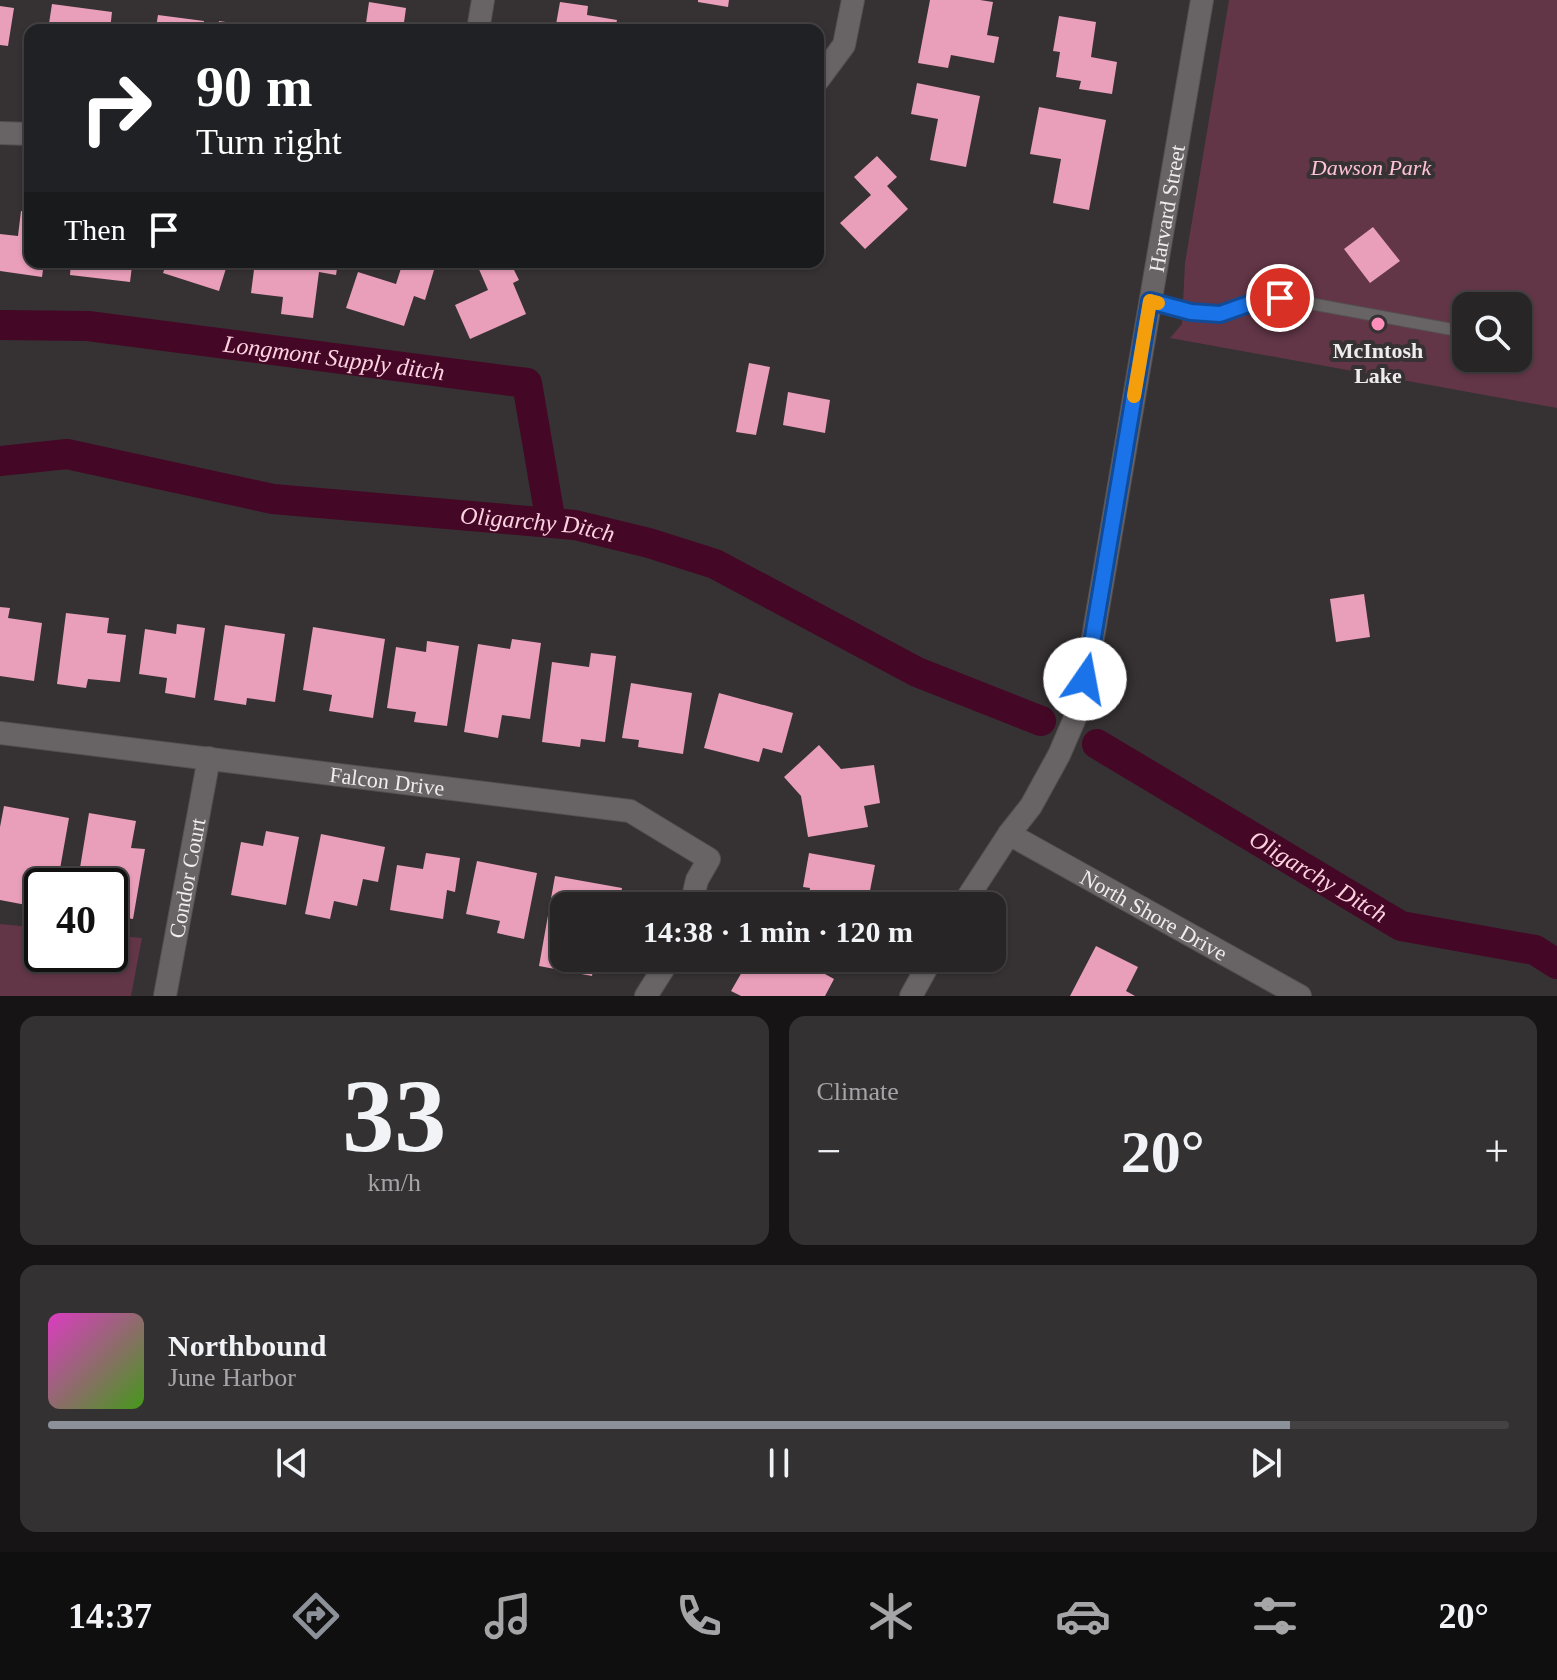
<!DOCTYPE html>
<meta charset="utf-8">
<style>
:root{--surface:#282526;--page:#343132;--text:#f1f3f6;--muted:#a5a5a7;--line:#444243;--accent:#8c9099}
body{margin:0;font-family:Georgia,serif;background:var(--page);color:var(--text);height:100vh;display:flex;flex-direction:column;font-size:30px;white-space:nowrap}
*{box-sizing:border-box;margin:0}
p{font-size:26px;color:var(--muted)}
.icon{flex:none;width:44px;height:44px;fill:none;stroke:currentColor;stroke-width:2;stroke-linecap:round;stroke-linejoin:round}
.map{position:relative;height:996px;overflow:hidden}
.sheet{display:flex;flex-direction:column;gap:20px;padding:20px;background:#161415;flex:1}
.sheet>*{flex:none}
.banner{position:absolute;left:24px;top:24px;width:800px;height:244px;border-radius:16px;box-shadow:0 2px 6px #0004,0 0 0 2px var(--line);background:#202124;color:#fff;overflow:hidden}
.buttons{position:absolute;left:1452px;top:292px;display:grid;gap:16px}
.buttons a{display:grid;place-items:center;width:80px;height:80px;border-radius:16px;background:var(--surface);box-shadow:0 2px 6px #0004,0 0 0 2px var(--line);font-size:40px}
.speed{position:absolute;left:24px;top:868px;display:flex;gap:16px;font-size:40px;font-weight:700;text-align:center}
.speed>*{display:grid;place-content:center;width:104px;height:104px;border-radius:50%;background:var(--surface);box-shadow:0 2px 6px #0004,0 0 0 2px var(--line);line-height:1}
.speed .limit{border:4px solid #111;border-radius:12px;background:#fff;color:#111}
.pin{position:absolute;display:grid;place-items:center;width:68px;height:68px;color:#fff;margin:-34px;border:4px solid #fff;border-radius:50%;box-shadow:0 2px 8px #0007}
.me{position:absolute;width:88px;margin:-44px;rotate:12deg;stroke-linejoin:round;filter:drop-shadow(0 0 6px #0008)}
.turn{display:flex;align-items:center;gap:28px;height:168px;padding:0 40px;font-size:36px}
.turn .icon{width:104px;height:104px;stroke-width:2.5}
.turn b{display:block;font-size:56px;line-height:68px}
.then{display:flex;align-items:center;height:76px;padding:0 40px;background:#0003;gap:16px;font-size:30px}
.big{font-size:60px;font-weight:600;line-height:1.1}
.sheet .widget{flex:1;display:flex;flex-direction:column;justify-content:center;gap:12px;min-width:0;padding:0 28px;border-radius:16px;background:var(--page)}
.sheet .dial{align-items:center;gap:0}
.dial b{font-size:104px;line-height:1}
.song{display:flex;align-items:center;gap:24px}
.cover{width:96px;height:96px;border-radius:12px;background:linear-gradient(135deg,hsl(310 70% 55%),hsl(100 70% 35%))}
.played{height:8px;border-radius:4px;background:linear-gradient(90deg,var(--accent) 85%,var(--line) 85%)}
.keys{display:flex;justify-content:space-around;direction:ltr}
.heat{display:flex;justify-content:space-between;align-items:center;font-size:44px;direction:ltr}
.sheet .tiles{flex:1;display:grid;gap:20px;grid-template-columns:1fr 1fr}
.widget:last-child{grid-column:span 2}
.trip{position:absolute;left:550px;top:892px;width:456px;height:80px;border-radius:16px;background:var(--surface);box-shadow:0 2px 6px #0004,0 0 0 2px var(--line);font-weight:600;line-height:80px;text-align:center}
.dock{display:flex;height:128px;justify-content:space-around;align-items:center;background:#100f0f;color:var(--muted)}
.dock .icon{width:56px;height:56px}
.dock .current{color:var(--accent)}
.dock b{font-size:36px;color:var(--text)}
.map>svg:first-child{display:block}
.green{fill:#623647;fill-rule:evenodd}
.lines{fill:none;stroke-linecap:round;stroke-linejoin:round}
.canal{stroke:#440725;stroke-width:30}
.building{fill:#e99eb9}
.service-casing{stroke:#545052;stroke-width:13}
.minor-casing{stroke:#545052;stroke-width:24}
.tertiary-casing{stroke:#545052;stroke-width:24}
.service{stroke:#686364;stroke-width:11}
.minor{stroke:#686364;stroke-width:22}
.tertiary{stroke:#686364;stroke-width:22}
.route-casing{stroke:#114b97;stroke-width:20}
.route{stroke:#1a73e8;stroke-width:14}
.slow{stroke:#f59e0b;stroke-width:14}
.poi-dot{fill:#ff8eba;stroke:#363133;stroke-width:3}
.labels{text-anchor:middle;stroke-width:8;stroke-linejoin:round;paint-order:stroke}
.park-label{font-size:22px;font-style:italic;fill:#ffc2d7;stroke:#363133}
.street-label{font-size:22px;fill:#efeced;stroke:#363133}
.poi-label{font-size:22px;font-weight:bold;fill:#efeced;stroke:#363133}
.water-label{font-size:24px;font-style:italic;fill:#fcd2e0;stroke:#363133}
</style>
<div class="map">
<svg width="1557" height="996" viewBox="0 0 1557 996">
<rect width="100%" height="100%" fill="#363133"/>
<!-- green -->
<path class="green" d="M1229 0H1557V408L1170 338 1182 324 1185 263ZM1466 306H1518V358H1466Z
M0 924 42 928V954H110V935L142 938 131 996H0Z"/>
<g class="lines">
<!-- canal -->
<g class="canal">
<path id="s1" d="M0 325 88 326 527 383 551 523"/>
<path id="s2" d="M0 461 67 454 273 499 575 525 649 543 715 564 917 672 1041 721"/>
<path id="s3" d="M1097 744 1401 926 1535 950 1557 964"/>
</g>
</g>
<!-- building -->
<path class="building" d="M698 0H729L728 7 698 2Z
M930 0H980L993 2 987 35 999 37 994 63 951 55 948 68 918 63Z
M369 2 406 8 403 30H365Z
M560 2 588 6 587 15 617 20 615 30H555Z
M52 4 112 12 110 30H48Z
M0 6 14 8 8 46 0 45Z
M158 15 204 21 203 30H141L142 25 156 27Z
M1059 16 1096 22 1091 57 1117 62 1112 94 1079 89 1081 81 1056 77 1060 52 1053 51Z
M219 21 267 28V30H218Z
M917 83 980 96 966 167 930 160 938 119 911 114Z
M1039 107 1106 120 1089 210 1053 203 1061 159 1030 154Z
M877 156 897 177 887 186 908 209 865 249 840 223 871 195 854 177Z
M21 211 30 212V262H44L42 277 0 271V234L18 236Z
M1373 227 1400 261 1370 283 1344 249Z
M71 262H141L140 267 132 266 130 282 70 275Z
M167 262H228L219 291 163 273Z
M255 262H338L336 275 319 272 313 318 281 314 283 297 251 293Z
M403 262 434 270 425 300 414 296 404 326 346 308 358 272 396 284Z
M488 262H510L519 280 513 283 526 314 470 339 455 305 488 290 478 267Z
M749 363 770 367 756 435 736 432Z
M788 392 830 400 825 433 783 425Z
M1364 594 1370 637 1336 642 1330 599Z
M0 607 10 608 8 618 42 623 34 681 0 676Z
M66 613 109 618 107 633 126 635 120 682 88 679 86 688 57 684Z
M177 624 205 628 195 698 165 693 167 678 139 674 145 629 176 634Z
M225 625 285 634 275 702 247 698 246 705 214 700Z
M313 627 385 639 373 718 329 711 332 695 303 690Z
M512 639 541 643 530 719 502 715 498 738 464 732 478 644 510 649Z
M427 641 459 646 447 726 414 722 416 712 387 708 396 647 426 652Z
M591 653 616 656 605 742 581 739 580 747 542 742 552 662 589 667Z
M631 683 692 693 683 754 638 747 639 740 622 738Z
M719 693 793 713 782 753 763 748 759 762 704 748Z
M819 745 841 769 874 765 880 803 864 806 868 827 808 837 801 796 784 777Z
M4 806 69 818 57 886H42V908L0 900V827Z
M89 813 136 821 131 848 145 849 133 919 110 915V886H77Z
M266 831 299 837 286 905 231 895 241 842 263 846Z
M321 834 385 847 378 882 363 879 357 906 334 901 330 919 305 914Z
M426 853 460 858 455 892 447 890 443 919 390 910 397 865 423 869Z
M809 853 875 865 867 906H807L810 888 803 887Z
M477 861 537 873 524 939 497 933 500 921 466 914Z
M555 876 622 888 619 906H564V958H595L592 976 539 966Z
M1096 946 1138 967 1126 991 1135 996H1070Z
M764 958H796L834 979 825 996H741L731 991 746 965 757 970Z"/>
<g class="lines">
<defs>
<path id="service" d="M1150 301 1191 312 1220 314 1257 301 1280 298 1466 332"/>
<g id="minor">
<path d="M478 30 483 0"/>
<path d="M818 80 844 45 853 0"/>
<path d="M0 133 30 134"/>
<path id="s4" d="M0 733 630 811 709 859 697 880 691 906"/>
<path id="s5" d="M1009 834 1300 996"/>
<path id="s6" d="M165 996 209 758"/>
<path d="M646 996 670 958"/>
</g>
<g id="tertiary">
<path id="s7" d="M962 906 1009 834 1031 806 1059 755 1078 711 1089 661 1202 0"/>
<path d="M911 996 932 958"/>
</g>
</defs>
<!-- service casing -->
<use href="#service" class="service-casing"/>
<!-- minor casing -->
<use href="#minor" class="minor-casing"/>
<!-- tertiary casing -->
<use href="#tertiary" class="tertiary-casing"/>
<!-- service -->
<use href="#service" class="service"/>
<!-- minor -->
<use href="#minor" class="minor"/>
<!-- tertiary -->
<use href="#tertiary" class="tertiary"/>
</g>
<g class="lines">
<defs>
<path id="route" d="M1085 679 1089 661 1150 301 1191 312 1220 314 1257 301 1280 298"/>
</defs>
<!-- route casing -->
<use href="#route" class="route-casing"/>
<!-- route -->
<use href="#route" class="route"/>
<!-- slow -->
<path class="slow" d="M1134 396 1150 301 1158 303"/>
</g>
<!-- markers -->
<circle class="poi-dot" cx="1378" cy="324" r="8"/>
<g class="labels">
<!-- park labels -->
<g class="park-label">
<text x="1371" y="175">Dawson Park</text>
</g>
<!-- street labels -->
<g class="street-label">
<text dy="8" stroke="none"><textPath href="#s7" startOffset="738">Harvard Street</textPath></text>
<text dy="8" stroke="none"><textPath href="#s4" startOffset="390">Falcon Drive</textPath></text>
<text dy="8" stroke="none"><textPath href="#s6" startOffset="120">Condor Court</textPath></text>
<text dy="8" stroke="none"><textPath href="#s5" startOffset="166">North Shore Drive</textPath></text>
</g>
<!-- poi labels -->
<g class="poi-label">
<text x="1378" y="358">McIntosh<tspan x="1378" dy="25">Lake</tspan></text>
</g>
<!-- water labels -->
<g class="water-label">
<text dy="8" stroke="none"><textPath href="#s1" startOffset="336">Longmont Supply ditch</textPath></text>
<text dy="8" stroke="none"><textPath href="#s2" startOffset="544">Oligarchy Ditch</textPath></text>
<text dy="8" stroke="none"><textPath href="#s3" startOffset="258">Oligarchy Ditch</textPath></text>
</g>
</g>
</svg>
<div class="buttons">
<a><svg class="icon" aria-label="search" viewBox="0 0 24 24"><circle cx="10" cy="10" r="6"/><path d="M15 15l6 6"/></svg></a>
</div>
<div class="speed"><div class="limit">40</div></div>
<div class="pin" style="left:1280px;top:298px;background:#d93025"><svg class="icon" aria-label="arrive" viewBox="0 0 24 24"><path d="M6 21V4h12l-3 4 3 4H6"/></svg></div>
<svg class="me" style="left:1085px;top:679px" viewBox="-20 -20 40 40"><circle r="19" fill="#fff"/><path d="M0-13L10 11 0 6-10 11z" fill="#1a73e8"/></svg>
<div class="trip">14:38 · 1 min · 120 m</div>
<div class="banner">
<div class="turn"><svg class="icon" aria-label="right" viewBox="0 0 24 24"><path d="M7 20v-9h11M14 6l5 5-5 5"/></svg><div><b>90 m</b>Turn right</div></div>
<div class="then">Then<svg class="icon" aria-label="arrive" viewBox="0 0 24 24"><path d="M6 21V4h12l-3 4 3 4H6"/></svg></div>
</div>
</div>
<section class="sheet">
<div class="tiles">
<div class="widget dial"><b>33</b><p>km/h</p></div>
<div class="widget"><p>Climate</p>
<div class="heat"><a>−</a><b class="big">20°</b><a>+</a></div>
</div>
<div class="widget">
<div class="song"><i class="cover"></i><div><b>Northbound</b><p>June Harbor</p></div></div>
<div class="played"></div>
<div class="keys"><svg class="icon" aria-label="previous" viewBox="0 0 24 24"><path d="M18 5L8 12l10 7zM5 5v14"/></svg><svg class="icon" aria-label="pause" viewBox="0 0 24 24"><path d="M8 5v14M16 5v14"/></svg><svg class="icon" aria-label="next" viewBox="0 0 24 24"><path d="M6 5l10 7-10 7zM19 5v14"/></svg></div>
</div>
</div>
</section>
<nav class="dock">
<b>14:37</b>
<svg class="icon current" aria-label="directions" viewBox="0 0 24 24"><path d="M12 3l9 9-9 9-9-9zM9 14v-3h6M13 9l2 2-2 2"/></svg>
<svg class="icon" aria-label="music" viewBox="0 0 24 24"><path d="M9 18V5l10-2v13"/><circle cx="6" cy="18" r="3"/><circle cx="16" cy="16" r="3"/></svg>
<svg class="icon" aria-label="phone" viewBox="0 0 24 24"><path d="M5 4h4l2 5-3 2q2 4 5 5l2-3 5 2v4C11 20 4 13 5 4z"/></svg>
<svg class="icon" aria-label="climate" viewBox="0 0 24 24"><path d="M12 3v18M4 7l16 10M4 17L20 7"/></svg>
<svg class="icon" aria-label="car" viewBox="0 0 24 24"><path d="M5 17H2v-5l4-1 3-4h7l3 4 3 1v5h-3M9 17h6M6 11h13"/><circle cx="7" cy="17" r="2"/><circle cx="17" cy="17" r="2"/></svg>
<svg class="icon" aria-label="filters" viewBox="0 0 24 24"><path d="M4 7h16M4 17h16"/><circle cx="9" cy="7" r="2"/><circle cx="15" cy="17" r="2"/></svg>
<b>20°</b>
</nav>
